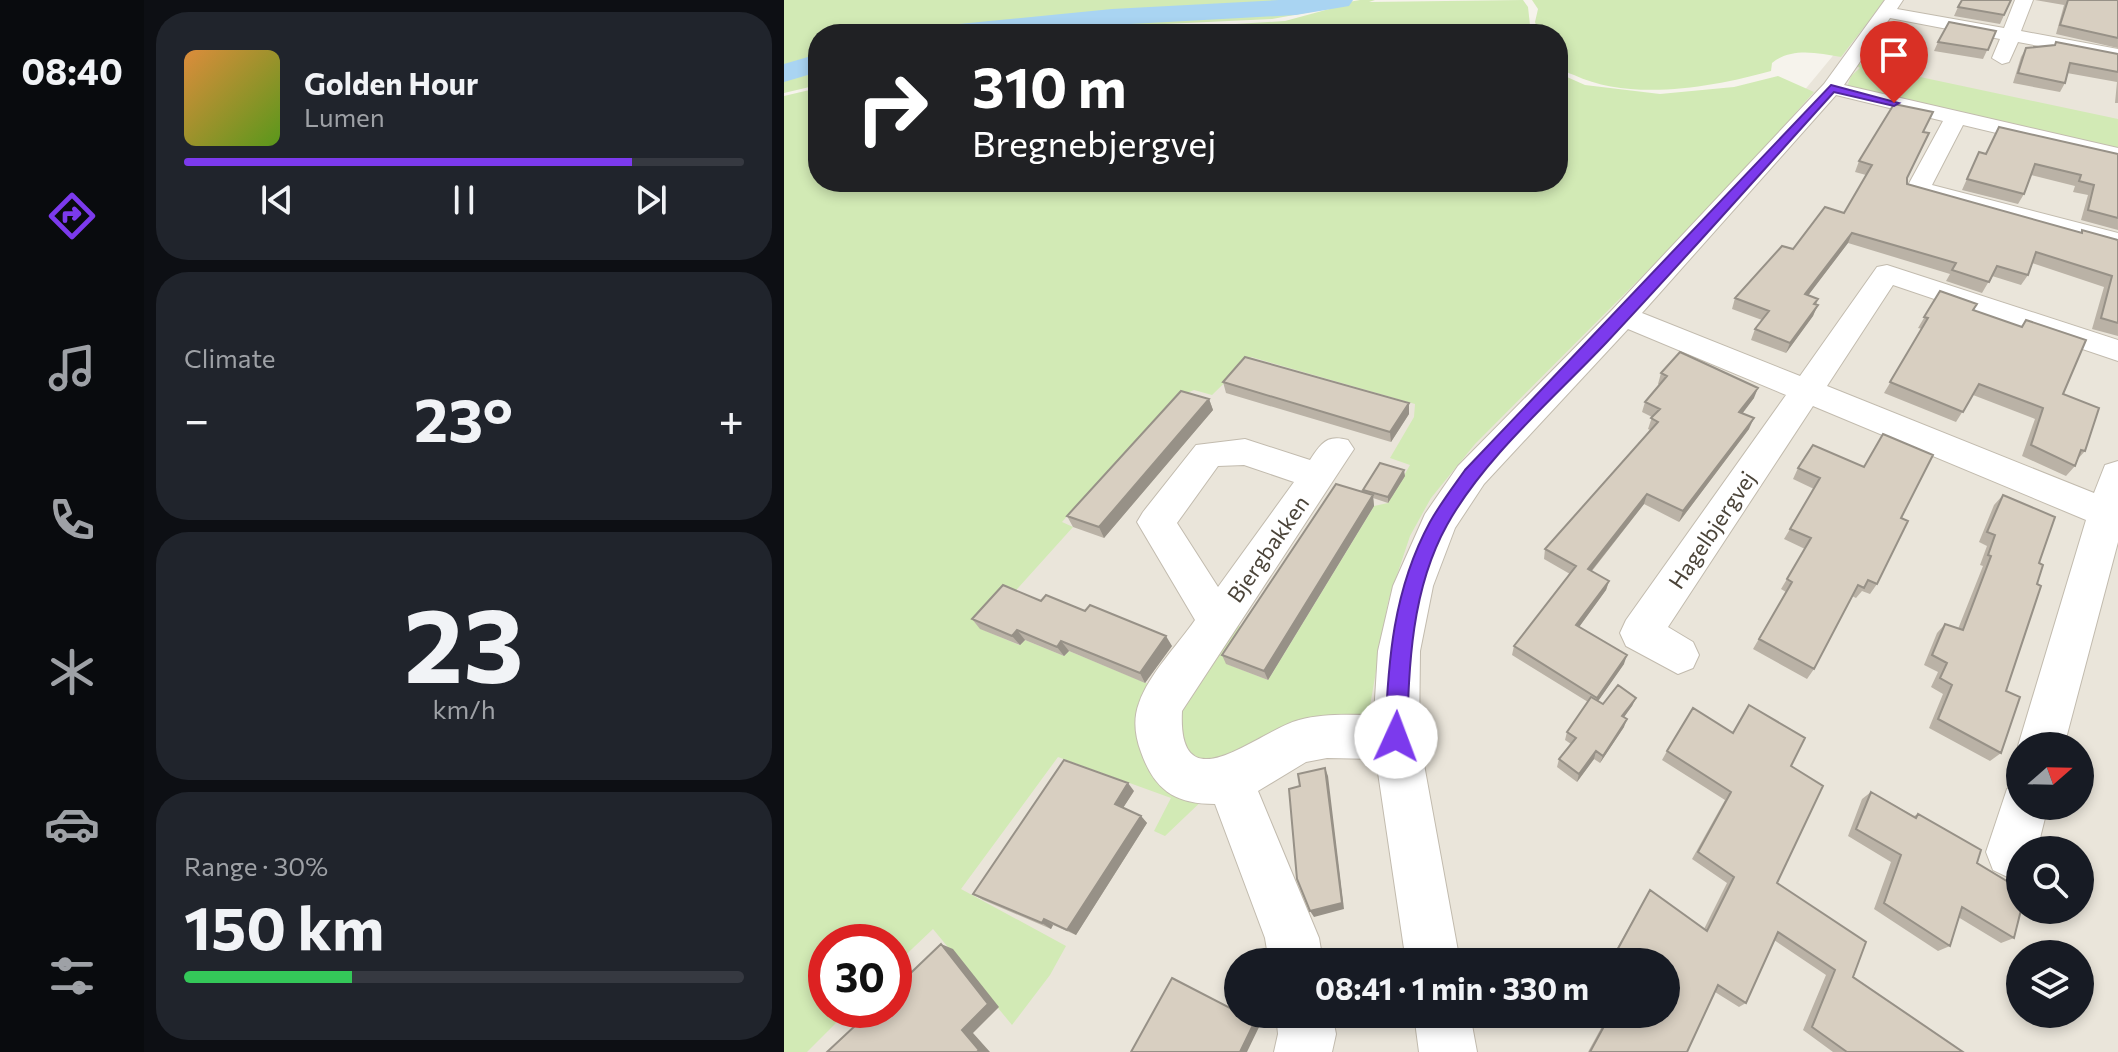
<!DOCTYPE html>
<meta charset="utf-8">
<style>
:root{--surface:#171b24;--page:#20242c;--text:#f1f3f6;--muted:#9ea1a6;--line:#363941;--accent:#7c3aed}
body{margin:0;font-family:Commissioner,sans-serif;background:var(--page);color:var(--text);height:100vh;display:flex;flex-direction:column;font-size:30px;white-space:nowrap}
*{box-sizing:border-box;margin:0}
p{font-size:26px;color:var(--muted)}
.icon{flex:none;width:44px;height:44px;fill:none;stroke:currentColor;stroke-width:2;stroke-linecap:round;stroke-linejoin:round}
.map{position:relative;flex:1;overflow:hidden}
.sheet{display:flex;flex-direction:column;gap:12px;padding:12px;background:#0d0f14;width:640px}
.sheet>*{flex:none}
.hud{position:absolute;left:24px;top:24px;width:760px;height:168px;border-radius:32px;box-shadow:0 4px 12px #0003;background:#202124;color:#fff;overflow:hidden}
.needle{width:52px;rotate:70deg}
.fabs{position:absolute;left:1222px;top:732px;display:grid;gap:16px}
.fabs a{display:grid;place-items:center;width:88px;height:88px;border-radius:50%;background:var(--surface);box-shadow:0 4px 12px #0003;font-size:40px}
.speed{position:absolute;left:24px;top:924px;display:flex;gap:16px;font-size:40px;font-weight:700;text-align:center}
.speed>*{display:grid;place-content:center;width:104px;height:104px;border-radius:50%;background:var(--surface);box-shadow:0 4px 12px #0003;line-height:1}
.speed .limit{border:12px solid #d22;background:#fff;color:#111}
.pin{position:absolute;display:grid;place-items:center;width:68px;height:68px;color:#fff;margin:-82px -34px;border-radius:50% 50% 50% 0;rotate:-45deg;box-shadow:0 0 8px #0007}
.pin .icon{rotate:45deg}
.me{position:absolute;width:88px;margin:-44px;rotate:2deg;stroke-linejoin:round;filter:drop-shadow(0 0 6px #0008)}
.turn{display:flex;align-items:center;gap:28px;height:168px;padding:0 32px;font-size:36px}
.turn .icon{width:104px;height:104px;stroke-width:2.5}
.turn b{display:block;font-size:56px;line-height:68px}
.big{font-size:60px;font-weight:700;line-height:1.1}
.sheet .card{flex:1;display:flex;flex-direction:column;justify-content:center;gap:12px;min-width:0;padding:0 28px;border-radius:32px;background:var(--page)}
.sheet .dial{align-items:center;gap:0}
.dial b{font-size:104px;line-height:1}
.song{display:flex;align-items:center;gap:24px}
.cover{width:96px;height:96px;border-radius:12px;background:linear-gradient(135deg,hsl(30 70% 55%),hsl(90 70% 35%))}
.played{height:8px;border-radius:4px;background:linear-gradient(90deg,var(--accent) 80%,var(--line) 80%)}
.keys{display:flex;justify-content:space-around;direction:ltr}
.heat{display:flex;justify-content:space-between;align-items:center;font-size:44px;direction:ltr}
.charge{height:12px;border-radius:6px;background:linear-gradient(90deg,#34c759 30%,var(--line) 0)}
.trip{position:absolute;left:440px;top:948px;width:456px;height:80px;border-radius:40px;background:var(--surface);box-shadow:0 4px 12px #0003;font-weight:700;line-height:80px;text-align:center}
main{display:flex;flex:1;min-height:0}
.tab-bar{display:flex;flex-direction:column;width:144px;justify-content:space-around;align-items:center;background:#090b0e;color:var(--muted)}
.tab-bar .icon{width:56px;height:56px}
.tab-bar .selected{color:var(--accent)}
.tab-bar b{font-size:36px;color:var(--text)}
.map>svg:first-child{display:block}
.residential{fill:#eae5da;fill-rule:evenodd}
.green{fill:#d2eab5}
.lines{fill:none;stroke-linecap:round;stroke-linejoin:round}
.river{fill:#a9d4f2;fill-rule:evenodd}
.minor-casing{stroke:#c2bbae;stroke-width:2}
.minor{fill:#fff;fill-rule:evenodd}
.wall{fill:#bab2a6}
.shaded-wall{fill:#979187}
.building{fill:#d8cfc1;stroke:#979187;stroke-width:2}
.route{fill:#7c3aed;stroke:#51269a;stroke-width:2}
.labels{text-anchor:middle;stroke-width:6;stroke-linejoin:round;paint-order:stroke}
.street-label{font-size:22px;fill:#4b4439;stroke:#fff}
</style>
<main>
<nav class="tab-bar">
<b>08:40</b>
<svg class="icon selected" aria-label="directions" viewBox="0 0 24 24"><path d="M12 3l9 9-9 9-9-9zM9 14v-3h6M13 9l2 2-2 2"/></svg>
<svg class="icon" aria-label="music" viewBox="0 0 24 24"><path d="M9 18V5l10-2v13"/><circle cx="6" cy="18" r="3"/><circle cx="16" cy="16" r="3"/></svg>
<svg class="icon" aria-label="phone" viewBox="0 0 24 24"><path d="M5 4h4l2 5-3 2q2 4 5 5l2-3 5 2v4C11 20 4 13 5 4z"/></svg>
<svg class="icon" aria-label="climate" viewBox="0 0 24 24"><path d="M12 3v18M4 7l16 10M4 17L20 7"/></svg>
<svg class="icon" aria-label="car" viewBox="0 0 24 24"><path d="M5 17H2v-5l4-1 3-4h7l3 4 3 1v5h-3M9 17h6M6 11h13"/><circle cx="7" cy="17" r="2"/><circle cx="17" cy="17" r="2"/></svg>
<svg class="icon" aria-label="filters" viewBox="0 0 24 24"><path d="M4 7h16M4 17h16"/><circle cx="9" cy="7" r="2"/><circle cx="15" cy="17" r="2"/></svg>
</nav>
<section class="sheet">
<div class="card">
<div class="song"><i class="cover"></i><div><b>Golden Hour</b><p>Lumen</p></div></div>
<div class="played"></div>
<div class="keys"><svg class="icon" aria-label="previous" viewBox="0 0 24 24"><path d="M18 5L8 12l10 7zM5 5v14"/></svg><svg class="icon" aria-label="pause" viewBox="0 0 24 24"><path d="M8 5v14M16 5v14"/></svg><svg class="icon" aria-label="next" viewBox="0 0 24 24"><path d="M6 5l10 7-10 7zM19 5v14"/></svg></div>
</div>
<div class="card"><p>Climate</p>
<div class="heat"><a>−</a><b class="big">23°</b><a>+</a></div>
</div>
<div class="card dial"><b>23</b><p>km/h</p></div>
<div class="card"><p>Range · 30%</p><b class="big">150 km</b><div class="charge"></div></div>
</section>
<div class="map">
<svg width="1334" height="1052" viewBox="0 0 1334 1052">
<rect width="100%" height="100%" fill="#f6f3ec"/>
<!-- residential -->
<path class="residential" d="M1095 0H1334V1052H0V858L173 601 430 347 703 419 971 150ZM1236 746H1296V806H1236ZM1236 850H1296V910H1236ZM42 942H110V1010H42ZM1236 954H1296V1014H1236ZM454 962H882V1014H454Z"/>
<!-- green -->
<path class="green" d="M0 0H541L480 6 246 19 141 34H34V61L0 70Z
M576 0H591L585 2 739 0 744 7 747 34H289L501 21 549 8 488 19 338 26 272 34H179L309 21 503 13Z
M748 0H1101L1057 57C1034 53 1007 47 988 63L987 71C929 87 847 102 790 75 785 73 777 71 774 65 771 58 774 42 774 34H755L751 22 754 9Z
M1075 64 1334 119V151L1063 87 1067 76 1076 68 1073 66Z
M34 67V85L0 93V77Z
M774 73 801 85 876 94 950 87 994 76 1030 92 933 201 691 444 647 498 626 536 604 602 586 706 570 723C553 727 535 725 519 729 464 743 469 783 402 758L388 731 391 701 446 623 465 629 443 664 484 680 590 506 604 503 626 465 606 458 630 417 631 404 467 357 428 395 410 390 389 399 278 522 289 527 197 629 235 645 241 640 280 656 285 651 367 685 360 731 364 760 398 791 424 795 381 836 370 831 387 798 274 757 177 889 282 946 266 975 228 1025 149 929 110 966V942H42V1010H65L23 1052H0V96L34 88V182H774Z"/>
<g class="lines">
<!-- river -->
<path class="river" d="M495 0H569L565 6 512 15 328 25 238 34H140L144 28 154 26 328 9Z
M34 54V72L0 82V64Z"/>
<defs>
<path id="minor" d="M1101 0H1119L1113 9 1220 28 1231 0H1249L1237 31 1334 49V61L1234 42 1225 62 1218 64 1208 58 1216 39 1106 18 1060 85 1334 148V162L1179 125 1148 185 1334 233V249L1125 194 1122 189 1159 121 1052 95 858 313 1016 376 1093 267 1103 265 1334 340V361L1109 285 1043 386 1310 493 1321 465 1334 461V542L1280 746H1236V751L1234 746 1302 520 1029 406 884 627 909 642 915 655 909 668 894 674 842 646 836 633 842 620 1002 395 844 329 700 484 671 528 649 586 636 651 635 737 676 962H622L592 759 543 758 522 762 474 791 535 938 539 962H485L481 938 431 804C390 804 370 789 357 752 351 736 349 719 355 703 365 674 393 646 411 620L353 522 359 512 412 445 461 439 526 460C537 443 543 434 564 440L570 449 564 458 398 711C393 808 475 730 515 720 540 713 565 715 590 715L594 651 609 586 641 514 674 466 828 310 1040 84ZM460 465 510 482 434 587 393 523 434 466Z
M1236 783V806H1264L1255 842 1258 850H1236V883L1209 870 1202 852 1223 789Z
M492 1014H548L552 1034 548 1052H490L494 1034Z
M630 1014H686L693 1052H635Z"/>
</defs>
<!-- minor casing -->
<use href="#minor" class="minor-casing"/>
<!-- minor -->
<use href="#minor" class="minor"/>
</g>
<!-- wall -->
<path class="wall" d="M1227 0 1216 24 1170 16 1174 7Z
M1251 0H1334V48L1272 34 1280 5Z
M1212 31 1199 59 1150 51 1154 42Z
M1242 48 1334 54V103H1331L1333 82 1283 73 1281 83 1276 92 1229 83 1237 57Z
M1215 127 1334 154V230L1297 220 1304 195 1289 192 1291 186 1247 175 1240 194 1234 204 1178 190 1195 152 1202 154Z
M1139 132 1123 179V184L1297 233 1298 230 1334 240V336L1308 329 1320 287 1248 263 1244 275 1237 285 1208 276 1198 293 1162 281 1166 274 1064 243 1024 295 1034 299 1029 316 1002 353 967 340 971 329 978 320 948 309 951 298 1009 249 1060 213 1082 175 1071 172 1075 161Z
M1156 291 1189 310 1237 327 1242 320 1279 394 1301 451 1293 460 1291 466 1282 476 1238 456 1251 419 1189 395 1172 422 1100 393 1138 329 1134 328Z
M877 373 970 398 958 414 965 429 895 522 860 504 808 571 825 581 822 590 795 627 840 664 814 701 819 704 852 698 848 706 840 717V727L816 763 810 759 793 782 773 767 775 759 787 744 781 740 783 732 804 702 728 655 730 646 786 574 760 559 761 549 866 430 864 429 868 417 858 412 861 402 876 385 874 384Z
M439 382 625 403V414L607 442 442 393Z
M425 399 429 410 320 538 289 527 283 516Z
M1014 468 1117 518 1093 584 1086 594 1078 591 1072 598 1068 596 1030 669 1023 679 969 649 1002 592 997 589 1021 549 1000 539 1030 489 1009 479Z
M621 476 604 503 589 498 590 506 484 680 442 664 438 655 579 492V490Z
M1219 495 1255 563 1222 691 1217 753 1206 761 1145 728 1159 694 1147 687 1154 672 1140 665 1153 633 1161 624 1174 629 1199 566 1196 565 1203 546 1195 542 1210 505Z
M257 601 388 646 361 683 285 651 280 656 241 640 236 645 196 629 188 619Z
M948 732 1007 766 993 883 1069 977 1179 1052H1049L1019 1030 1042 975 990 940 962 1003 955 1007 931 992 903 1052H804L821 1021 812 1014H882V962H831L827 959 866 890 920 929 943 883 908 859 941 800 878 760 883 751Z
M350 791 339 808 357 816 363 823 292 935 269 925 267 929 199 900 189 894Z
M1087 792 1130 816 1134 814 1193 863 1230 938 1217 943 1174 917 1166 946 1154 951 1090 909 1107 862 1064 836 1078 799Z"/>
<!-- shaded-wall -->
<path class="shaded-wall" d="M1068 233 1064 243 1017 305 1021 294Z
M1034 305 1029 316 1002 353 1006 343Z
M974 388 970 398 951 423 955 412Z
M425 399 429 410 320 538 315 527Z
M625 403V414L607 442 606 432Z
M970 418 965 429 895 522 899 511Z
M620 470 621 476 604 503V497Z
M863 494 860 504 801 579 804 569Z
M589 495 590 506 484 680 480 671Z
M825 581 822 590 790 634 792 625Z
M233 630 241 640 236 645 228 636Z
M382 636 388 646 361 683 356 673Z
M277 641 285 651 280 656 273 647Z
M843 655 840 664 810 707 813 698Z
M852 698 848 706 835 724 838 716Z
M843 719 840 727 816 763 819 756Z
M812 751 810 759 793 782 795 774Z
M541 768 544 776 560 909 530 917 526 911Z
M344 783 350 791 337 811 331 804Z
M357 816 363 823 292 935 283 930Z
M260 919 269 925 267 929 258 923Z
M157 944 169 949 215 1007 189 1033 206 1052H193L178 1030Z
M471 1021 476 1025 463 1052H456Z"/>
<!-- building -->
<path class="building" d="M1178 0H1227L1220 15 1174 7Z
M1284 0H1334V38L1276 25Z
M1165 22 1212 31 1204 50 1154 42Z
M1272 42 1334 54V72L1286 63 1281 83 1234 73 1242 48 1271 45Z
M1110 104 1149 112 1139 132 1145 133 1123 178V184L1298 233V230L1334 240V323L1317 318 1328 276 1252 252 1244 275 1213 266 1205 282 1168 270 1172 263 1068 233 1021 294 1034 299 1030 304 1034 305 1006 343 971 329 985 311 951 298 998 246 1009 249 1041 207 1060 213 1088 165 1075 161Z
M1215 127 1334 154V218L1304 210 1310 185 1295 181 1297 175 1251 164 1240 194 1183 179 1195 152 1202 154Z
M1156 291 1193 304 1189 310 1238 327 1242 320 1302 340 1279 394 1315 408 1301 451 1297 450 1291 466 1247 445 1259 408 1195 384 1179 412 1106 382 1144 318 1140 317Z
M896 352 974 388 955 412 970 418 899 511 863 494 804 569 825 581 792 625 843 655 813 698 730 646 792 566 761 549 874 422 867 418 876 409 861 402 883 376 877 373Z
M461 357 625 403 606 432 439 382Z
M397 391 425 399 315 527 283 516Z
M1099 434 1149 455 1117 518 1124 521 1093 584 1084 580 1080 588 1074 585 1030 669 975 639 1008 582 1003 579 1027 538 1006 529 1036 478 1014 468 1029 445 1080 467Z
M596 463 620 470 604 497 579 490Z
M552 484 589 495 480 671 438 655Z
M1219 495 1271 517 1255 563 1259 565 1253 584 1257 586 1222 691 1236 697 1217 753 1154 719 1168 685 1156 678 1163 663 1148 655 1161 624 1179 630 1207 556 1204 555 1211 535 1203 532Z
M219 585 257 601 262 595 301 611 306 605 382 636 356 673 277 641 273 647 233 630 228 636 188 619Z
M834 685 852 698 838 716 843 719 819 756 812 751 795 774 775 759 792 738 783 732 807 697 819 704Z
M965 705 1021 738 1007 766 1039 786 993 883 1082 942 1069 977 1179 1052H1063L1028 1027 1051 970 994 932 962 1003 934 985 903 1052H806L825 1017 820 1014H882V962H837L839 960 831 954 866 890 923 931 950 877 914 852 947 792 883 751 909 708 949 733Z
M280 760 344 783 331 804 357 816 283 930 260 919 258 923 189 894Z
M541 768 558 903 526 911 513 879 505 789 516 786 514 774Z
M1087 792 1132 818 1134 814 1197 850 1193 863 1236 889 1237 910 1230 938 1178 907 1166 946 1100 903 1117 855 1072 829Z
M157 944 204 1004 178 1030 195 1050 193 1052H43L88 1010H110V989Z
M388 978 454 1012V1014H457L471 1021 456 1052H347Z"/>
<!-- route -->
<path class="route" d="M1047 85 1115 103 1110 106 1050 92C974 176 899 261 822 343 769 399 700 458 663 525 627 590 625 665 623 737L620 745 612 748 604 745 601 737C604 661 609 590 646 522 656 504 669 487 681 470Z"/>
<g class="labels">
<!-- street labels -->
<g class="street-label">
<text transform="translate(928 530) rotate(-56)" y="8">Hagelbjergvej</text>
<text transform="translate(484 549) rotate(-55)" y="8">Bjergbakken</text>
</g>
</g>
</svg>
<div class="fabs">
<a><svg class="needle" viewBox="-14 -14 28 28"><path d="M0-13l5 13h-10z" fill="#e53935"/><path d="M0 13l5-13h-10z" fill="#9ea1a6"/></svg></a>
<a><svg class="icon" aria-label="search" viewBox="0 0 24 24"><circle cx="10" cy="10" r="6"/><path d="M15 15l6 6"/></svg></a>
<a><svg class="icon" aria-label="layers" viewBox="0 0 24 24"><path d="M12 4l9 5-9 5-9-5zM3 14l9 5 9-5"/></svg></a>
</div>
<div class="speed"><div class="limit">30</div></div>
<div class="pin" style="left:1110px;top:103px;background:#d93025"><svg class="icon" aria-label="arrive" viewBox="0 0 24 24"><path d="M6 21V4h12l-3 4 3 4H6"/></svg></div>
<svg class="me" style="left:612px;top:737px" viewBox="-20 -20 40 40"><circle r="19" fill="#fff"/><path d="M0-13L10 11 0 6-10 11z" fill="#7c3aed"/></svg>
<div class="trip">08:41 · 1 min · 330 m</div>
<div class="hud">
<div class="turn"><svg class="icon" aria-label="right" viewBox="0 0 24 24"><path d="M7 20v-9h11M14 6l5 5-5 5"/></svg><div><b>310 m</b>Bregnebjergvej</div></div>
</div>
</div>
</main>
